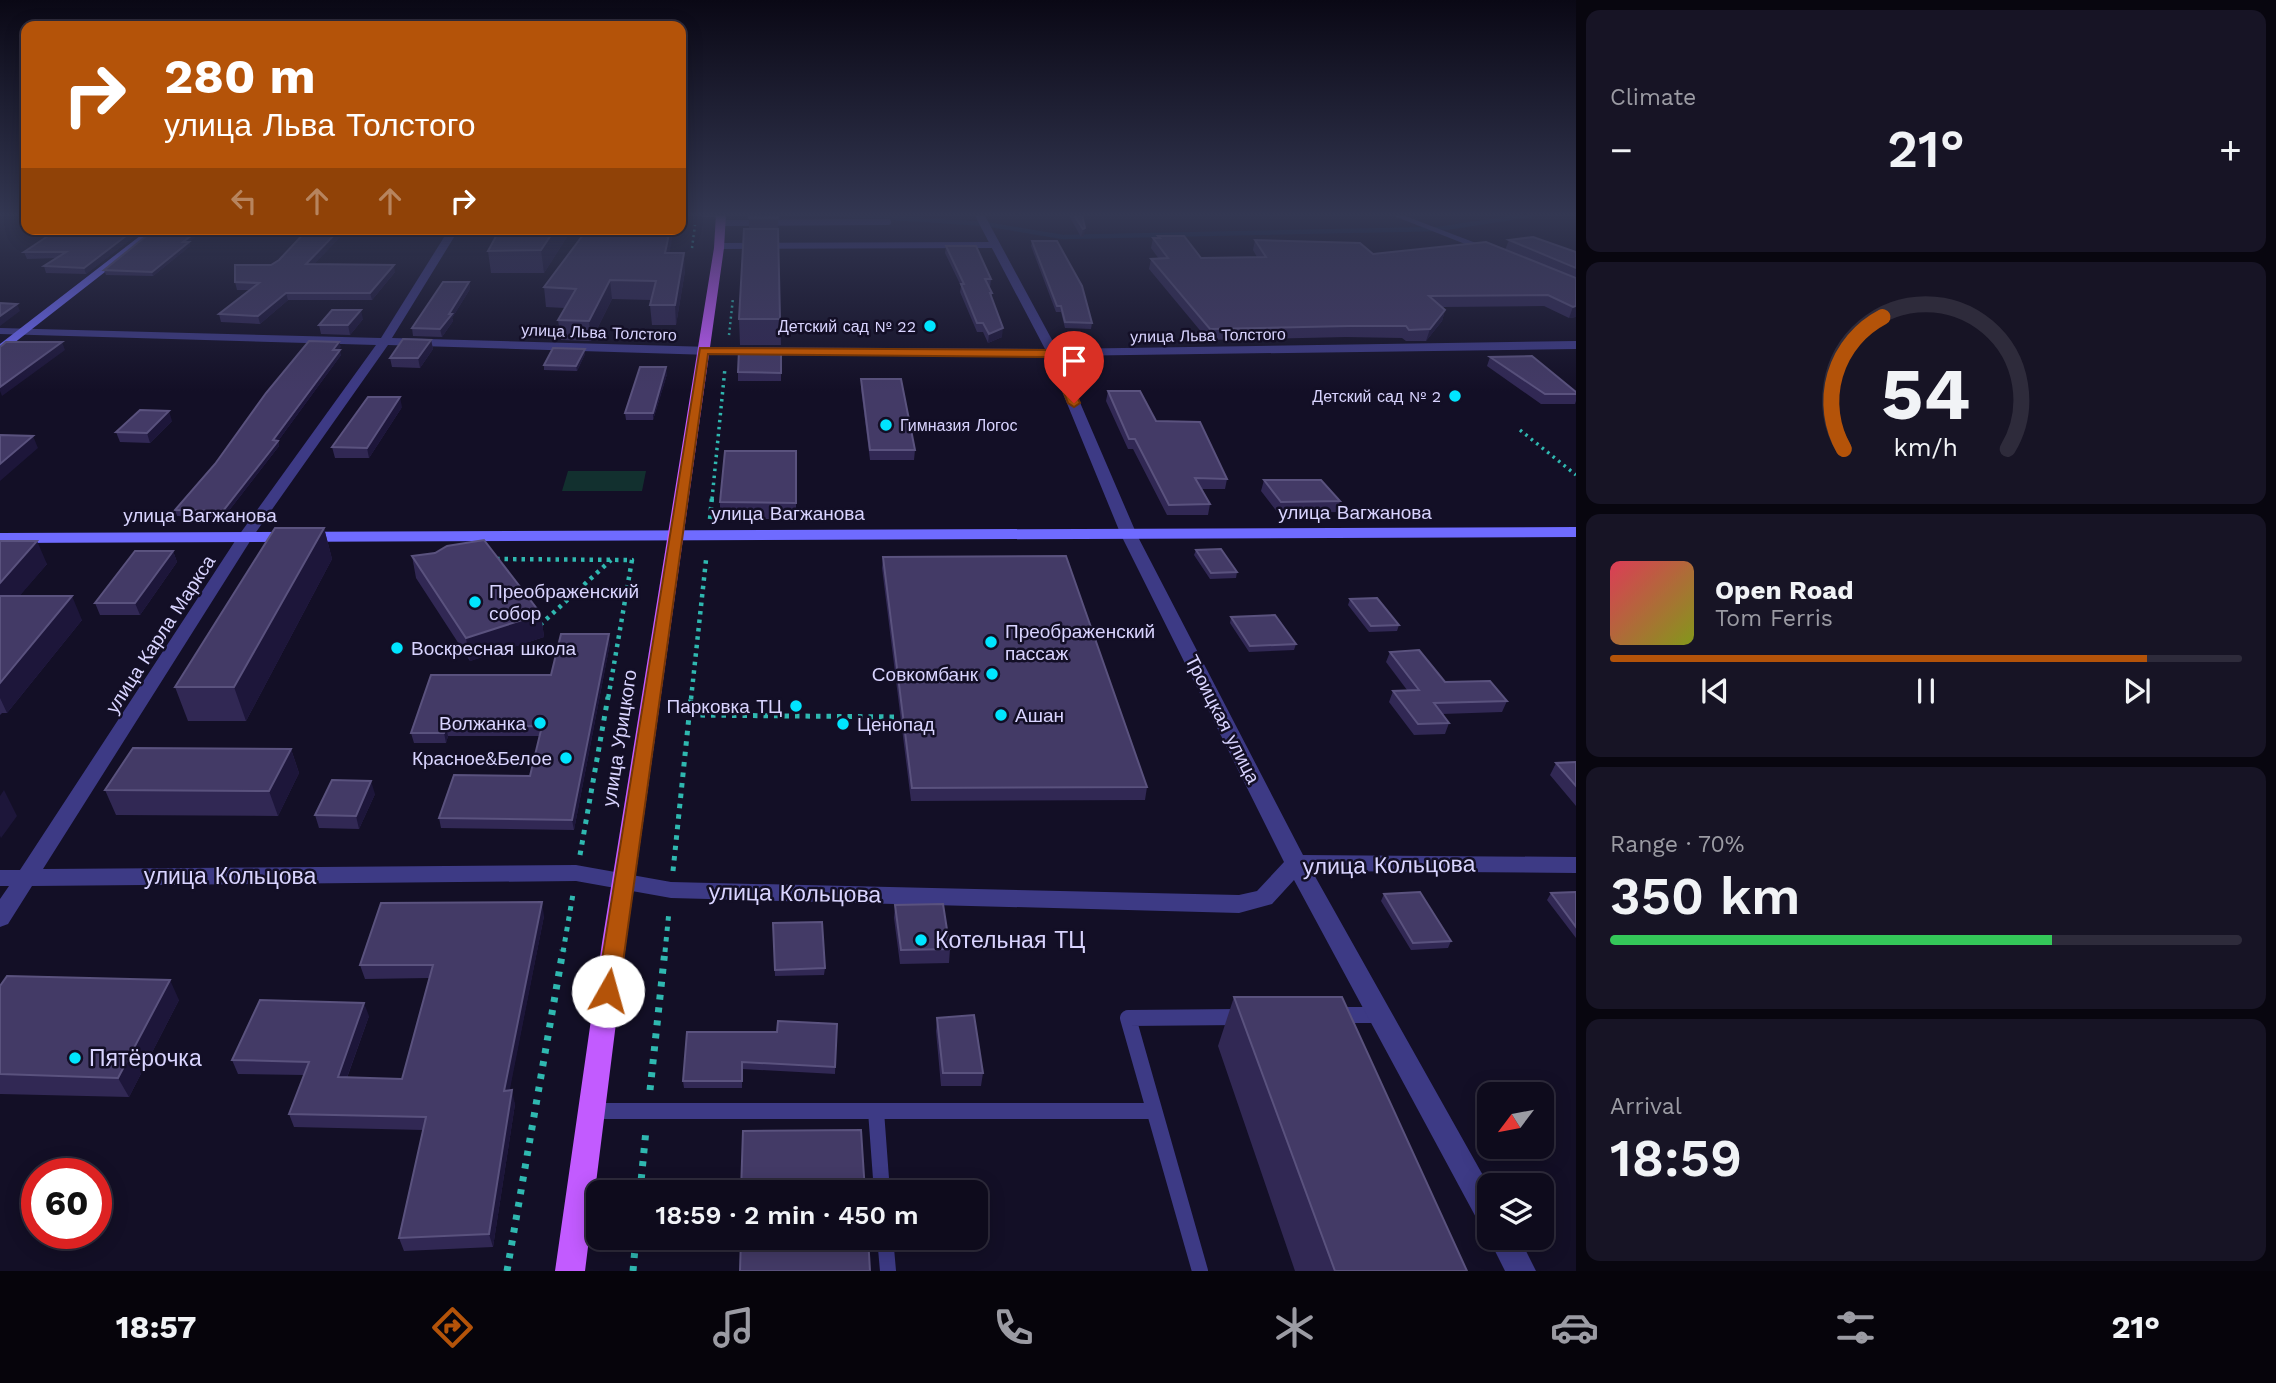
<!DOCTYPE html>
<meta charset="utf-8">
<style>
:root{--surface:#0e0b1c;--page:#171425;--text:#f1f3f6;--muted:#9b9ba3;--line:#2e2b3b;--accent:#b45309}
body{margin:0;font-family:"Work Sans",sans-serif;background:var(--page);color:var(--text);height:100vh;display:flex;flex-direction:column;font-size:26px;white-space:nowrap}
*{box-sizing:border-box;margin:0}
p{font-size:23px;color:var(--muted)}
.icon{flex:none;width:38px;height:38px;fill:none;stroke:currentColor;stroke-width:2;stroke-linecap:round;stroke-linejoin:round}
.map{position:relative;flex:1;overflow:hidden}
.sheet{display:flex;flex-direction:column;gap:10px;padding:10px;background:#08060f;width:700px}
.sheet>*{flex:none}
.top-card{position:absolute;left:21px;top:21px;width:665px;height:214px;border-radius:14px;box-shadow:0 4px 18px #0003,0 0 0 2px var(--line);background:#b45309;color:#fff;overflow:hidden}
.needle{width:46px;rotate:238deg}
.fabs{position:absolute;left:1477px;top:1082px;display:grid;gap:14px}
.fabs a{display:grid;place-items:center;width:77px;height:77px;border-radius:14px;background:var(--surface);box-shadow:0 4px 18px #0003,0 0 0 2px var(--line);font-size:35px}
.speed{position:absolute;left:21px;top:1158px;display:flex;gap:14px;font-size:35px;font-weight:700;text-align:center}
.speed>*{display:grid;place-content:center;width:91px;height:91px;border-radius:50%;background:var(--surface);box-shadow:0 4px 18px #0003,0 0 0 2px var(--line);line-height:1}
.speed .limit{border:10px solid #d22;background:#fff;color:#111}
.pin{position:absolute;display:grid;place-items:center;width:60px;height:60px;color:#fff;margin:-72px -30px;border-radius:50% 50% 50% 0;rotate:-45deg;box-shadow:0 0 7px #0007}
.pin .icon{rotate:45deg}
.me{position:absolute;width:77px;margin:-38px;rotate:7deg;stroke-linejoin:round;filter:drop-shadow(0 0 5px #0008)}
.turn{display:flex;align-items:center;gap:24px;height:147px;padding:0 28px;font-size:32px}
.turn .icon{width:91px;height:91px;stroke-width:2.5}
.turn b{display:block;font-size:49px;line-height:60px}
.lanes{display:flex;align-items:center;height:66px;padding:0 28px;background:#0003;justify-content:center;gap:35px;direction:ltr}
.lanes .off{opacity:.35}
.big{font-size:52px;font-weight:600;line-height:1.1}
.sheet .card{flex:1;display:flex;flex-direction:column;justify-content:center;gap:10px;min-width:0;padding:0 24px;border-radius:14px;background:var(--page)}
.sheet .dial{align-items:center;gap:0}
.dial svg{height:182px;overflow:visible;fill:none;stroke:var(--line);stroke-width:7;stroke-linecap:round;text-anchor:middle}
.dial text{fill:var(--text);stroke:none}
.song{display:flex;align-items:center;gap:21px}
.cover{width:84px;height:84px;border-radius:10px;background:linear-gradient(135deg,hsl(350 70% 55%),hsl(70 70% 35%))}
.played{height:7px;border-radius:4px;background:linear-gradient(90deg,var(--accent) 85%,var(--line) 85%)}
.keys{display:flex;justify-content:space-around;direction:ltr}
.heat{display:flex;justify-content:space-between;align-items:center;font-size:38px;direction:ltr}
.charge{height:10px;border-radius:5px;background:linear-gradient(90deg,#34c759 70%,var(--line) 0)}
.trip{position:absolute;left:586px;top:1180px;width:402px;height:70px;border-radius:14px;background:var(--surface);box-shadow:0 4px 18px #0003,0 0 0 2px var(--line);font-weight:600;line-height:70px;text-align:center}
.tabs{display:flex;height:112px;justify-content:space-around;align-items:center;background:#06040b;color:var(--muted)}
.tabs .icon{width:49px;height:49px}
.tabs .current{color:var(--accent)}
.tabs b{font-size:32px;color:var(--text)}
main{display:flex;flex:1;min-height:0}
.map>svg:first-child{display:block}
.green{fill:#12302f}
.lines{fill:none;stroke-linecap:round;stroke-linejoin:round}
.stream{stroke:#0c2248;stroke-width:4.5}
.path-far4{stroke:#2fb8b0;stroke-width:2.5;stroke-dasharray:2 3.5;stroke-linecap:butt}
.path-far3{stroke:#2fb8b0;stroke-width:3.5;stroke-dasharray:2.5 4.5;stroke-linecap:butt}
.path-far2{stroke:#2fb8b0;stroke-width:4.5;stroke-dasharray:3.5 5;stroke-linecap:butt}
.path-far1{stroke:#2fb8b0;stroke-width:5;stroke-dasharray:4.5 6;stroke-linecap:butt}
.path{stroke:#2fb8b0;stroke-width:7;stroke-dasharray:5 8;stroke-linecap:butt}
.lane-far1{stroke:#3d3a85;stroke-width:6}
.lane{stroke:#3d3a85;stroke-width:16}
.street{fill:#3d3a85;fill-rule:evenodd}
.secondary{fill:#6f6bff;fill-rule:evenodd}
.primary{fill:#c25bff;fill-rule:evenodd}
.wall{fill:#312854}
.shaded-wall{fill:#1d163a}
.building{fill:#433a66;stroke:#5a527e;stroke-width:2}
.route{fill:#b45309;stroke:#753606;stroke-width:2}
.poi-dot{fill:#00e5ff;stroke:#130f26;stroke-width:2.5}
.labels{text-anchor:middle;stroke-width:5;stroke-linejoin:round;paint-order:stroke}
.far-poi-label{font-size:16px;fill:#d9d4ff;stroke:#130f26;text-anchor:end}
.far-street-label{font-size:16px;fill:#d9d4ff;stroke:#130f26}
.street-label{font-size:19px;fill:#d9d4ff;stroke:#130f26}
.poi-label{font-size:19px;fill:#d9d4ff;stroke:#130f26;text-anchor:start}
.near-street-label{font-size:23px;fill:#d9d4ff;stroke:#130f26}
.near-poi-label{font-size:23px;fill:#d9d4ff;stroke:#130f26;text-anchor:start}
</style>
<main>
<div class="map">
<svg width="1576" height="1271" viewBox="0 0 1576 1271">
<rect width="100%" height="100%" fill="#130f26"/>
<!-- green -->
<path class="green" d="M568 471H646L642 491H562Z"/>
<g class="lines">
<!-- stream -->
<path class="stream" d="M834 214 985 224 1063 237 1438 229 1538 214"/>
<!-- path-far4 -->
<path class="path-far4" d="M692 248 695 225
M729 335 733 298"/>
<!-- path-far3 -->
<path class="path-far3" d="M1520 430 1576 475
M712 499 725 368"/>
<!-- path-far2 -->
<path class="path-far2" d="M710 519 712 497
M496 559 632 560 608 699
M540 625 611 560
M691 699 706 560"/>
<!-- path-far1 -->
<path class="path-far1" d="M690 715 900 717
M580 855 608 697
M673 871 691 697
M563 952 573 894
M665 952 669 911"/>
<!-- path -->
<path class="path" d="M650 1090 665 950
M640 1192 646 1130
M507 1271 563 950
M633 1271 636 1237"/>
<!-- lane-far1 -->
<path class="lane-far1" d="M704 214H721
M720 223 888 222
M303 229 451 234 531 233 535 229
M719 246 996 245"/>
<!-- lane -->
<path class="lane" d="M1337 1015H1380
M593 1111H1154
M876 1111 882 1192
M885 1237 888 1271
M1200 1271 1128 1018 1240 1017"/>
<!-- street -->
<path class="street" d="M974 214H984L1057 349 1576 341V349L1060 356 1137 535 1303 855 1576 857V873L1312 871 1489 1186V1227L1479 1223 1294 880 1272 904 1239 913 671 898 576 881 32 886 8 924 0 927V899L9 886H0V870H20L239 535 376 345 0 334V328L381 338 446 234 451 231 456 234 392 338 711 347 1045 349ZM388 345 711 355 1048 357 1121 535 1284 862 1257 891 1239 895 671 882 576 865 43 869 254 535Z
M1389 214H1400L1502 253 1493 255Z
M1489 1235V1237H1519L1536 1271H1505L1488 1237Z"/>
<!-- secondary -->
<path class="secondary" d="M149 229H160L0 354V344Z
M1576 527V537L0 543V533Z"/>
<!-- primary -->
<path class="primary" d="M716 214H726L724 248 626 943 585 1271H555L602 943 714 248Z"/>
</g>
<!-- wall -->
<path class="wall" d="M749 214H778L781 345H740L739 319 749 229Z
M1068 214H1082L1084 236 1081 237Z
M144 229 86 274 46 273 44 266 56 258 27 259 24 252 57 230Z
M572 229 544 273H491L488 251Z
M341 236 314 264 395 272 372 300H288L260 324 221 322 219 314 250 290H237L235 282 271 265Z
M1158 236 1201 258 1257 257 1253 250 1255 240 1373 254 1505 250 1509 240 1576 252V317L1569 318 1544 306 1442 307 1445 310 1442 321 1426 341H1406L1402 338 1346 337 1208 340 1149 269 1151 259H1159L1151 248 1153 238H1157Z
M1032 241 1092 323 1091 329 1065 328 1061 312H1056L1031 246Z
M189 242 190 246 153 276 106 275 104 270Z
M946 246 991 279 990 287H989L992 293V298L1002 337 988 343 983 332H977L960 292 961 286 945 253Z
M669 253 685 271 676 325H652L650 305 651 300 612 299 591 341 561 340 558 320 565 308 546 307 544 287Z
M469 282 470 289 452 318 453 321 442 337 413 336 412 328Z
M363 319 350 335 321 334 319 325Z
M431 340 433 349 420 368 392 367 390 358Z
M341 347 338 350 341 355 278 441 279 446 224 517 177 516 175 510Z
M585 349V354L577 371 544 370V365Z
M781 350V381H738V372Z
M1490 357 1576 392V401L1575 404H1541L1487 366Z
M667 374 653 420H626L625 413Z
M861 379 915 450 914 460H870L861 389Z
M1108 391 1156 421 1227 479 1225 489H1201L1210 504 1208 515H1167L1133 449H1128L1106 401Z
M402 407 369 458H335L332 447Z
M172 421 150 443 120 442 116 432Z
M796 451V519H720V502Z
M1264 480 1340 501 1337 512 1278 513 1261 491Z
M324 528 332 559 246 721H188L175 687Z
M0 541 47 564 19 596 82 620 7 713H2L0 715Z
M1196 550 1237 572 1236 578 1210 579 1194 555Z
M173 551 177 562 140 615H100L95 603Z
M412 556 541 614 544 637 470 661 416 578Z
M883 557 1147 787 1145 800 911 801 882 568Z
M1350 599 1399 625 1397 631 1369 632 1348 605Z
M1231 617 1296 644 1294 650 1249 652 1230 623Z
M610 643 574 830 441 828 439 818 530 776 540 736H448L446 743H414L411 733 551 675Z
M1390 652 1445 682 1507 701 1502 712 1442 714 1449 723 1445 734 1414 735 1389 702 1393 691 1407 690 1386 662Z
M291 749 299 773 278 816 116 815 105 790Z
M1576 762V806L1550 775 1556 763Z
M375 794 359 829 319 828 315 815Z
M1576 892V938L1547 900 1551 893Z
M1384 894 1451 941 1448 948 1411 950 1381 901Z
M895 905 950 949 949 963 900 964 894 918Z
M544 916 509 1091 515 1104 493 1247 404 1251 399 1238 423 1130 294 1127 289 1114 304 1075 238 1074 232 1060 369 1016 347 1078 402 1079 429 978 365 979 360 965Z
M773 923 825 968 824 975 775 976Z
M0 986 179 1000 129 1097 0 1094Z
M1234 997 1467 1271H1295L1218 1046Z
M937 1018 983 1073 981 1086H941L936 1031Z
M837 1024 835 1074 742 1069V1088H684L683 1081 777 1032Z"/>
<!-- shaded-wall -->
<path class="shaded-wall" d="M1085 228 1084 236 1081 237 1083 229Z
M135 229H144L86 274 84 268Z
M200 229H206L189 242 190 246 153 276 152 272 183 242Z
M340 229 341 236 308 271 306 264Z
M555 229H572L544 273 541 250Z
M670 229H674L666 272 665 253Z
M684 253 685 271 676 325 675 305Z
M394 265 395 272 372 300 370 293Z
M610 280 612 299 591 341 589 321Z
M469 282 470 289 452 318 453 321 442 337 440 329Z
M286 293 288 300 260 324 258 316Z
M17 304 20 311 0 326V316Z
M1576 306V317L1569 318 1573 307Z
M361 310 363 319 350 335 348 325Z
M1445 310 1442 321 1426 341 1430 329Z
M1003 328 1002 337 988 343 989 334Z
M431 340 433 349 420 368 418 358Z
M62 342 65 350 2 396 0 391V387Z
M339 342 341 347 334 355 333 350Z
M585 349V354L577 371 576 366Z
M340 350 341 355 278 441 279 446 224 517 223 511Z
M666 367 667 374 653 420V413Z
M400 397 402 407 369 458 367 448Z
M169 411 172 421 150 443 147 433Z
M33 436 38 448 0 481V464Z
M324 528 332 559 246 721 234 687Z
M37 541 47 564 0 619V583Z
M173 551 177 562 140 615 135 603Z
M72 596 82 620 7 713 0 698V683Z
M541 614 544 637 470 661 466 638Z
M609 634 610 643 574 830 572 820Z
M446 727 448 736 446 743 444 733Z
M291 749 299 773 278 816 269 791Z
M371 781 375 794 359 829 356 816Z
M4 790 17 816 1 838 0 836V796Z
M542 902 544 916 507 1104 504 1091Z
M170 980 179 1000 129 1097 118 1078Z
M364 1003 369 1016 342 1091 338 1077Z
M512 1090 515 1104 493 1247 489 1234Z"/>
<!-- building -->
<path class="building" d="M749 214H778V218H749Z
M1073 214H1082L1085 228 1083 229Z
M135 229 84 268 44 266 66 252H24L57 230Z
M155 229H200L183 242H189L152 272 104 270Z
M308 229H340L306 264 394 265 370 293H286L258 316 219 314 259 283 235 282V265H271L279 260Z
M500 229H555L541 250 488 251Z
M641 229H670L665 253H684L675 305H650L656 281 610 280 589 321 558 320 576 289 544 287 583 235H639Z
M744 229H778L780 319H739Z
M1158 236H1184L1201 258 1266 257 1255 240 1360 243 1373 254 1486 242 1576 278V306L1573 307 1548 295 1429 296 1445 310 1430 329 1409 330 1406 326H1349L1210 329 1151 259 1168 258 1153 238H1160Z
M1533 237 1576 252V268L1509 240Z
M1032 241H1057L1082 286 1092 323 1065 322 1061 306H1057Z
M946 246H976L991 279H985L992 293H990L1003 328 989 334 983 323H977L961 284H964Z
M443 282H469L449 314H452L440 329 412 328Z
M0 303 17 304 0 316Z
M332 310H361L348 325H319Z
M403 339 431 340 418 358H390Z
M309 341 339 342 333 350H340L273 440 278 441 223 511 175 510 215 464 266 393Z
M6 342H62L0 387V347Z
M553 348 585 349 576 366 544 365Z
M739 350H781V373L738 372Z
M1532 356 1576 392V394H1545L1490 357Z
M640 367H666L653 413H625Z
M861 379H901L915 450H870Z
M1108 391H1140L1156 421 1200 422 1227 479 1195 478 1210 504 1169 505 1135 439H1129Z
M368 397H400L367 448 332 447Z
M140 410 169 411 147 433 116 432Z
M0 435 33 436 0 464Z
M725 451H796V503L720 502Z
M1264 480H1321L1340 501 1281 502Z
M275 528H324L234 687H175Z
M484 540 541 614 466 638 412 556 435 553 447 546Z
M0 541H37L0 583Z
M1221 549 1237 572 1211 573 1196 550Z
M135 551H173L135 603H95Z
M1066 556 1147 787 912 788 883 557Z
M0 596H72L0 683Z
M1377 598 1399 625 1371 626 1350 599Z
M1275 615 1296 644 1250 646 1231 617Z
M561 634H609L572 820 439 818 454 775 530 776 542 726 446 727 444 733H411L431 675H551Z
M1419 650 1445 682 1490 681 1507 701 1434 703 1449 723 1418 724 1393 691 1419 690 1390 652Z
M133 748 291 749 269 791 105 790Z
M1576 762V786L1556 763Z
M332 780 371 781 356 816 315 815Z
M1420 892 1451 941 1413 943 1384 894Z
M1576 892V927L1551 893Z
M542 902 504 1091 512 1090 489 1234 399 1238 426 1117 289 1114 309 1062 232 1060 260 1000 364 1003 338 1077 402 1079 433 965H360L381 903Z
M943 904 950 949 901 950 895 905Z
M822 922 825 968 775 970 773 923Z
M7 976 170 980 118 1078 0 1074V986Z
M1234 997H1342L1467 1271H1335Z
M974 1015 983 1073H943L937 1018Z
M778 1021 837 1024 835 1067 742 1062V1081H683L687 1032H777Z
M861 1130 865 1192H741L743 1131Z
M741 1237H868L870 1271H740Z"/>
<!-- sky -->
<linearGradient id="sky" x2="0" y2="1"><stop stop-color="#0a0815"/><stop offset="0.55" stop-color="#333752"/><stop offset="1" stop-color="#333752" stop-opacity="0"/></linearGradient>
<rect width="1576" height="391" fill="url(#sky)"/>
<!-- route -->
<path class="route" d="M700 348 1053 350 1058 354 1080 403 1074 407 1068 403 1049 357 708 354 619 991 616 997 608 1000 600 997 597 991Z"/>
<!-- markers -->
<g class="poi-dot">
<circle cx="930" cy="326" r="7"/>
<circle cx="1455" cy="396" r="7"/>
<circle cx="886" cy="425" r="7"/>
<circle cx="475" cy="602" r="7"/>
<circle cx="991" cy="642" r="7"/>
<circle cx="397" cy="648" r="7"/>
<circle cx="992" cy="674" r="7"/>
<circle cx="796" cy="706" r="7"/>
<circle cx="1001" cy="715" r="7"/>
<circle cx="540" cy="723" r="7"/>
<circle cx="843" cy="724" r="7"/>
<circle cx="566" cy="758" r="7"/>
<circle cx="921" cy="940" r="7"/>
<circle cx="75" cy="1058" r="7"/>
</g>
<g class="labels">
<!-- far-poi labels -->
<g class="far-poi-label">
<text x="916" y="332">Детский сад № 22</text>
<text x="1441" y="402">Детский сад № 2</text>
<text x="900" y="431" text-anchor="start">Гимназия Логос</text>
</g>
<!-- far-street labels -->
<g class="far-street-label">
<text transform="translate(599 332) rotate(2)" y="6">улица Льва Толстого</text>
<text transform="translate(1208 335) rotate(-1)" y="6">улица Льва Толстого</text>
</g>
<!-- street labels -->
<g class="street-label">
<text x="1355" y="519">улица Вагжанова</text>
<text x="788" y="520">улица Вагжанова</text>
<text x="200" y="522">улица Вагжанова</text>
<text transform="translate(160 634) rotate(-57)" y="7">улица Карла Маркса</text>
<text transform="translate(1223 719) rotate(63)" y="7">Троицкая улица</text>
<text transform="translate(619 738) rotate(-81)" y="7">улица Урицкого</text>
</g>
<!-- poi labels -->
<g class="poi-label">
<text x="489" y="598">Преображенский<tspan x="489" dy="22">собор</tspan></text>
<text x="1005" y="638">Преображенский<tspan x="1005" dy="22">пассаж</tspan></text>
<text x="411" y="655">Воскресная школа</text>
<text x="978" y="681" text-anchor="end">Совкомбанк</text>
<text x="782" y="713" text-anchor="end">Парковка ТЦ</text>
<text x="1015" y="722">Ашан</text>
<text x="526" y="730" text-anchor="end">Волжанка</text>
<text x="857" y="731">Ценопад</text>
<text x="552" y="765" text-anchor="end">Красное&amp;Белое</text>
</g>
<!-- near-street labels -->
<g class="near-street-label">
<text transform="translate(1389 865) rotate(-1)" y="8">улица Кольцова</text>
<text x="230" y="884">улица Кольцова</text>
<text transform="translate(795 893) rotate(1)" y="8">улица Кольцова</text>
</g>
<!-- near-poi labels -->
<g class="near-poi-label">
<text x="935" y="948">Котельная ТЦ</text>
<text x="89" y="1066">Пятёрочка</text>
</g>
</g>
</svg>
<div class="fabs">
<a><svg class="needle" viewBox="-14 -14 28 28"><path d="M0-13l5 13h-10z" fill="#e53935"/><path d="M0 13l5-13h-10z" fill="#9b9ba3"/></svg></a>
<a><svg class="icon" aria-label="layers" viewBox="0 0 24 24"><path d="M12 4l9 5-9 5-9-5zM3 14l9 5 9-5"/></svg></a>
</div>
<div class="speed"><div class="limit">60</div></div>
<div class="pin" style="left:1074px;top:403px;background:#d93025"><svg class="icon" aria-label="arrive" viewBox="0 0 24 24"><path d="M6 21V4h12l-3 4 3 4H6"/></svg></div>
<svg class="me" style="left:608px;top:991px" viewBox="-20 -20 40 40"><circle r="19" fill="#fff"/><path d="M0-13L10 11 0 6-10 11z" fill="#b45309"/></svg>
<div class="trip">18:59 · 2 min · 450 m</div>
<div class="top-card">
<div class="turn"><svg class="icon" aria-label="right" viewBox="0 0 24 24"><path d="M7 20v-9h11M14 6l5 5-5 5"/></svg><div><b>280 m</b>улица Льва Толстого</div></div>
<div class="lanes"><svg class="icon off" aria-label="left" viewBox="0 0 24 24"><path d="M17 20v-9H6M10 6l-5 5 5 5"/></svg><svg class="icon off" aria-label="ahead" viewBox="0 0 24 24"><path d="M12 20V5M6 11l6-6 6 6"/></svg><svg class="icon off" aria-label="ahead" viewBox="0 0 24 24"><path d="M12 20V5M6 11l6-6 6 6"/></svg><svg class="icon" aria-label="right" viewBox="0 0 24 24"><path d="M7 20v-9h11M14 6l5 5-5 5"/></svg></div>
</div>
</div>
<section class="sheet">
<div class="card"><p>Climate</p>
<div class="heat"><a>−</a><b class="big">21°</b><a>+</a></div>
</div>
<div class="card dial"><svg viewBox="0 0 100 80">
<path d="M14 69A42 42 0 1 1 86 69"/>
<path d="M14 69A42 42 0 0 1 31 11" stroke="#b45309"/>
<text x="50" y="56" font-size="32" font-weight="700">54</text>
<text x="50" y="72" font-size="11">km/h</text>
</svg></div>
<div class="card">
<div class="song"><i class="cover"></i><div><b>Open Road</b><p>Tom Ferris</p></div></div>
<div class="played"></div>
<div class="keys"><svg class="icon" aria-label="previous" viewBox="0 0 24 24"><path d="M18 5L8 12l10 7zM5 5v14"/></svg><svg class="icon" aria-label="pause" viewBox="0 0 24 24"><path d="M8 5v14M16 5v14"/></svg><svg class="icon" aria-label="next" viewBox="0 0 24 24"><path d="M6 5l10 7-10 7zM19 5v14"/></svg></div>
</div>
<div class="card"><p>Range · 70%</p><b class="big">350 km</b><div class="charge"></div></div>
<div class="card"><p>Arrival</p><b class="big">18:59</b></div>
</section>
</main>
<nav class="tabs">
<b>18:57</b>
<svg class="icon current" aria-label="directions" viewBox="0 0 24 24"><path d="M12 3l9 9-9 9-9-9zM9 14v-3h6M13 9l2 2-2 2"/></svg>
<svg class="icon" aria-label="music" viewBox="0 0 24 24"><path d="M9 18V5l10-2v13"/><circle cx="6" cy="18" r="3"/><circle cx="16" cy="16" r="3"/></svg>
<svg class="icon" aria-label="phone" viewBox="0 0 24 24"><path d="M5 4h4l2 5-3 2q2 4 5 5l2-3 5 2v4C11 20 4 13 5 4z"/></svg>
<svg class="icon" aria-label="climate" viewBox="0 0 24 24"><path d="M12 3v18M4 7l16 10M4 17L20 7"/></svg>
<svg class="icon" aria-label="car" viewBox="0 0 24 24"><path d="M5 17H2v-5l4-1 3-4h7l3 4 3 1v5h-3M9 17h6M6 11h13"/><circle cx="7" cy="17" r="2"/><circle cx="17" cy="17" r="2"/></svg>
<svg class="icon" aria-label="filters" viewBox="0 0 24 24"><path d="M4 7h16M4 17h16"/><circle cx="9" cy="7" r="2"/><circle cx="15" cy="17" r="2"/></svg>
<b>21°</b>
</nav>
